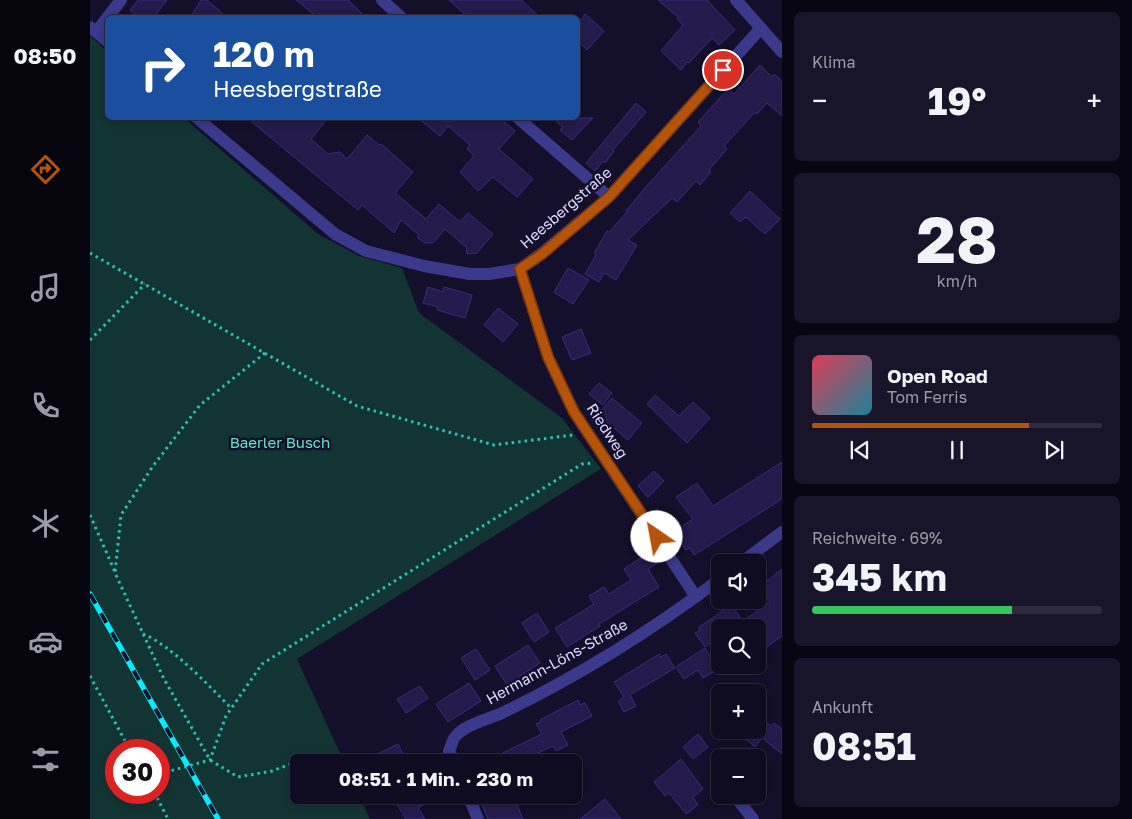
<!DOCTYPE html>
<html lang="de">
<meta charset="utf-8">
<style>
:root{--surface:#0f0b20;--page:#181429;--text:#f1f3f6;--muted:#9b9ba5;--line:#2f2b3e;--accent:#b45309}
body{margin:0;font-family:"Golos Text",sans-serif;background:var(--page);color:var(--text);height:100vh;display:flex;flex-direction:column;font-size:19px;white-space:nowrap}
*{box-sizing:border-box;margin:0}
p{font-size:16px;color:var(--muted)}
.icon{flex:none;width:28px;height:28px;fill:none;stroke:currentColor;stroke-width:2;stroke-linecap:round;stroke-linejoin:round}
.map{position:relative;flex:1;overflow:hidden}
.details{display:flex;flex-direction:column;gap:12px;padding:12px;background:#080612;width:350px}
.details>*{flex:none}
.guide{position:absolute;left:15px;top:15px;width:475px;height:105px;border-radius:8px;box-shadow:0 2px 8px #0003,0 0 0 1px var(--line);background:#1a4fa0;color:#fff;overflow:hidden}
.buttons{position:absolute;left:621px;top:554px;display:grid;gap:10px}
.buttons a{display:grid;place-items:center;width:55px;height:55px;border-radius:8px;background:var(--surface);box-shadow:0 2px 8px #0003,0 0 0 1px var(--line);font-size:25px}
.speed{position:absolute;left:15px;top:739px;display:flex;gap:10px;font-size:25px;font-weight:700;text-align:center}
.speed>*{display:grid;place-content:center;width:65px;height:65px;border-radius:50%;background:var(--surface);box-shadow:0 2px 8px #0003,0 0 0 1px var(--line);line-height:1}
.speed .limit{border:8px solid #d22;background:#fff;color:#111}
.pin{position:absolute;display:grid;place-items:center;width:42px;height:42px;color:#fff;margin:-21px;border:2px solid #fff;border-radius:50%;box-shadow:0 1px 5px #0007}
.me{position:absolute;width:55px;margin:-28px;rotate:327deg;stroke-linejoin:round;filter:drop-shadow(0 0 4px #0008)}
.turn{display:flex;align-items:center;gap:18px;height:105px;padding:0 25px;font-size:22px}
.turn .icon{width:65px;height:65px;stroke-width:2.5}
.turn b{display:block;font-size:35px;line-height:42px}
.big{font-size:38px;font-weight:700;line-height:1.1}
.details .widget{flex:1;display:flex;flex-direction:column;justify-content:center;gap:8px;min-width:0;padding:0 18px;border-radius:8px;background:var(--page)}
.details .dial{align-items:center;gap:0}
.dial b{font-size:65px;line-height:1}
.song{display:flex;align-items:center;gap:15px}
.cover{width:60px;height:60px;border-radius:8px;background:linear-gradient(135deg,hsl(350 70% 55%),hsl(190 70% 35%))}
.played{height:5px;border-radius:2px;background:linear-gradient(90deg,var(--accent) 75%,var(--line) 75%)}
.keys{display:flex;justify-content:space-around;direction:ltr}
.heat{display:flex;justify-content:space-between;align-items:center;font-size:28px;direction:ltr}
.charge{height:8px;border-radius:4px;background:linear-gradient(90deg,#34c759 69%,var(--line) 0)}
.trip{position:absolute;left:200px;top:754px;width:292px;height:50px;border-radius:8px;background:var(--surface);box-shadow:0 2px 8px #0003,0 0 0 1px var(--line);font-weight:700;line-height:50px;text-align:center}
main{display:flex;flex:1;min-height:0}
.dock{display:flex;flex-direction:column;width:90px;justify-content:space-around;align-items:center;background:#06040d;color:var(--muted)}
.dock .icon{width:35px;height:35px}
.dock .on{color:var(--accent)}
.dock b{font-size:22px;color:var(--text)}
.map>svg:first-child{display:block}
.green{fill:#123533;fill-rule:evenodd}
.building{fill:#241b4c;stroke:#392c79}
.lines{fill:none;stroke-linecap:round;stroke-linejoin:round}
.path{stroke:#2bc1b5;stroke-width:3;stroke-dasharray:2.5 4;stroke-linecap:butt}
.minor{stroke:#3a398b;stroke-width:12}
.rail-casing{stroke:#05ebff;stroke-width:5.5}
.rail{stroke:#140f2a;stroke-width:4;stroke-dasharray:11;stroke-linecap:butt}
.route-casing{stroke:#753606;stroke-width:12}
.route{stroke:#b45309;stroke-width:9}
.labels{text-anchor:middle;stroke-width:5;stroke-linejoin:round;paint-order:stroke}
.street-label{font-size:15px;fill:#ddd9ff;stroke:#140f2a}
.park-label{font-size:15px;fill:#5ee6c1;stroke:#140f2a}
</style>
<main>
<nav class="dock">
<b>08:50</b>
<svg class="icon on" aria-label="directions" viewBox="0 0 24 24"><path d="M12 3l9 9-9 9-9-9zM9 14v-3h6M13 9l2 2-2 2"/></svg>
<svg class="icon" aria-label="music" viewBox="0 0 24 24"><path d="M9 18V5l10-2v13"/><circle cx="6" cy="18" r="3"/><circle cx="16" cy="16" r="3"/></svg>
<svg class="icon" aria-label="phone" viewBox="0 0 24 24"><path d="M5 4h4l2 5-3 2q2 4 5 5l2-3 5 2v4C11 20 4 13 5 4z"/></svg>
<svg class="icon" aria-label="climate" viewBox="0 0 24 24"><path d="M12 3v18M4 7l16 10M4 17L20 7"/></svg>
<svg class="icon" aria-label="car" viewBox="0 0 24 24"><path d="M5 17H2v-5l4-1 3-4h7l3 4 3 1v5h-3M9 17h6M6 11h13"/><circle cx="7" cy="17" r="2"/><circle cx="17" cy="17" r="2"/></svg>
<svg class="icon" aria-label="filters" viewBox="0 0 24 24"><path d="M4 7h16M4 17h16"/><circle cx="9" cy="7" r="2"/><circle cx="15" cy="17" r="2"/></svg>
</nav>
<div class="map">
<svg width="692" height="819" viewBox="0 0 692 819">
<rect width="100%" height="100%" fill="#140f2a"/>
<!-- green -->
<path class="green" d="M0 36 17 51 18 118H94L228 234 269 256 312 268 329 313 472 418 511 469 207 659 254 762H209V795H269L280 819H0ZM26 750H69V792H26Z"/>
<!-- building -->
<path class="building" d="M48 0H77L63 18H49L40 10Z
M111 0H117L138 18H100Z
M206 0H258L276 18H228Z
M359 0H431L451 18H379Z
M568 0H617L645 30 629 45 622 38 599 63 597 62 591 70 571 51 593 25 587 19 589 18Z
M495 14 514 31 497 50 488 41V23Z
M670 65 682 77 684 74 692 81V116L677 103 667 114 665 112 634 146 637 149 619 170 621 172 610 185 606 181 587 202 582 198 538 240 547 245 526 280 514 273 509 282 495 274 506 255 504 253 517 231 519 232 537 212 536 211 554 189 611 126 608 122 638 89 644 94Z
M546 103 556 112 523 150 524 151 515 163 513 161 505 171 496 163Z
M157 118H238L221 139 238 154 250 152 257 159 277 135 289 145 291 144 323 172 305 193 336 219 349 204 370 222 378 213 403 234 387 253 377 254 376 247 355 229 343 243H335L328 238V234L311 220 304 233 272 205 268 210Z
M328 118H410L425 131 409 149 443 179 427 197 403 177 388 191 370 172 384 156 377 149 380 145 358 126 350 136Z
M462 118H503L482 140 470 130 473 127Z
M660 191 690 219 675 234 656 217 650 222 640 213Z
M478 268 499 280 483 304 464 292Z
M338 287 353 292 354 287 382 295 375 318 347 310 348 307 333 303Z
M408 308 428 324 413 342 394 325Z
M491 329 501 353 482 360 472 337Z
M509 383 522 393 513 405 499 394Z
M565 395 589 416 603 402 620 418 597 443 557 404Z
M522 398 552 423 538 440 508 414Z
M692 462V499L604 555 600 548 596 550 583 532 603 519 586 497 607 483 623 506Z
M564 471 574 481 558 497 548 486Z
M561 551H563L570 561 558 569 569 587 509 624 510 626 477 647 465 628 504 604 499 596 514 587 519 594 541 580 534 569Z
M692 569V636L677 647 668 634V628H630V636L615 647 605 633 611 630 608 628 641 605 653 621 680 602 670 590 674 587 672 585Z
M447 613 459 632 444 642 432 623Z
M438 645 450 663 417 685 405 666Z
M615 648 628 669 613 678 608 670 594 679 586 667Z
M386 649 400 670 385 680 371 658Z
M569 654 571 657 576 654 585 668 540 695 546 706 534 712 528 701 534 697 524 682Z
M379 683 391 701 358 722 346 704Z
M330 686 338 698 316 713 307 699Z
M488 700 490 705 495 703 502 716 471 732 478 745 466 751 463 746 428 762H394L452 734 446 724 451 722 450 720Z
M668 715 681 726 684 723 692 729V754L672 738 665 747 645 730H668Z
M608 734 618 747 603 759 593 747Z
M308 744 317 762H270Z
M591 759 613 789 603 797 608 805 596 814 579 793 575 796 564 782Z
M301 795H327L333 805 328 808 335 819H316Z
M388 795H423L433 819H398Z
M515 799 531 819H490Z"/>
<g class="lines">
<!-- path -->
<path class="path" d="M0 253 267 406 404 445 483 435
M0 340 55 284
M175 353 110 405 63 466 31 515 25 573 74 679 120 760 148 777 182 771 206 762
M0 515 25 572
M53 634C81 645 119 686 141 708
M0 676 40 750
M69 774 120 760 136 716 172 664 492 464 503 463
M64 792 78 819"/>
<!-- minor -->
<path class="minor" d="M292 0 312 18
M646 0 692 52
M0 27 18 42
M6 32 31 0
M107 118 245 234 276 251 334 266 380 274H399L430 269 452 253 519 197 671 28
M428 118 519 197
M430 269 458 357 484 412 606 597
M652 562 692 532
M364 762 359 751C361 747 362 741 365 737 373 725 399 719 412 713 489 676 562 630 630 579
M378 795 388 819
M644 795 663 819"/>
<defs>
<path id="rail" d="M0 594 128 819"/>
</defs>
<!-- rail casing -->
<use href="#rail" class="rail-casing"/>
<!-- rail -->
<use href="#rail" class="rail"/>
</g>
<g class="lines">
<defs>
<path id="route" d="M567 537 484 412 458 357 430 269 452 254 519 197 633 70"/>
</defs>
<!-- route casing -->
<use href="#route" class="route-casing"/>
<!-- route -->
<use href="#route" class="route"/>
</g>
<g class="labels">
<!-- street labels -->
<g class="street-label">
<text transform="translate(476 208) rotate(-41)" y="5">Heesbergstraße</text>
<text transform="translate(517 431) rotate(57)" y="5">Riedweg</text>
<text transform="translate(467 662) rotate(-29)" y="5">Hermann-Löns-Straße</text>
</g>
<!-- park labels -->
<g class="park-label">
<text x="190" y="448">Baerler Busch</text>
</g>
</g>
</svg>
<div class="buttons">
<a><svg class="icon" aria-label="sound" viewBox="0 0 24 24"><path d="M4 9h4l5-4v14l-5-4H4zM17 9q2 3 0 6"/></svg></a>
<a><svg class="icon" aria-label="search" viewBox="0 0 24 24"><circle cx="10" cy="10" r="6"/><path d="M15 15l6 6"/></svg></a>
<a>+</a>
<a>−</a>
</div>
<div class="speed"><div class="limit">30</div></div>
<div class="pin" style="left:633px;top:70px;background:#d93025"><svg class="icon" aria-label="arrive" viewBox="0 0 24 24"><path d="M6 21V4h12l-3 4 3 4H6"/></svg></div>
<svg class="me" style="left:567px;top:537px" viewBox="-20 -20 40 40"><circle r="19" fill="#fff"/><path d="M0-13L10 11 0 6-10 11z" fill="#b45309"/></svg>
<div class="trip">08:51 · 1 Min. · 230 m</div>
<div class="guide">
<div class="turn"><svg class="icon" aria-label="right" viewBox="0 0 24 24"><path d="M7 20v-9h11M14 6l5 5-5 5"/></svg><div><b>120 m</b>Heesbergstraße</div></div>
</div>
</div>
<section class="details">
<div class="widget"><p>Klima</p>
<div class="heat"><a>−</a><b class="big">19°</b><a>+</a></div>
</div>
<div class="widget dial"><b>28</b><p>km/h</p></div>
<div class="widget">
<div class="song"><i class="cover"></i><div><b>Open Road</b><p>Tom Ferris</p></div></div>
<div class="played"></div>
<div class="keys"><svg class="icon" aria-label="previous" viewBox="0 0 24 24"><path d="M18 5L8 12l10 7zM5 5v14"/></svg><svg class="icon" aria-label="pause" viewBox="0 0 24 24"><path d="M8 5v14M16 5v14"/></svg><svg class="icon" aria-label="next" viewBox="0 0 24 24"><path d="M6 5l10 7-10 7zM19 5v14"/></svg></div>
</div>
<div class="widget"><p>Reichweite · 69%</p><b class="big">345 km</b><div class="charge"></div></div>
<div class="widget"><p>Ankunft</p><b class="big">08:51</b></div>
</section>
</main>
